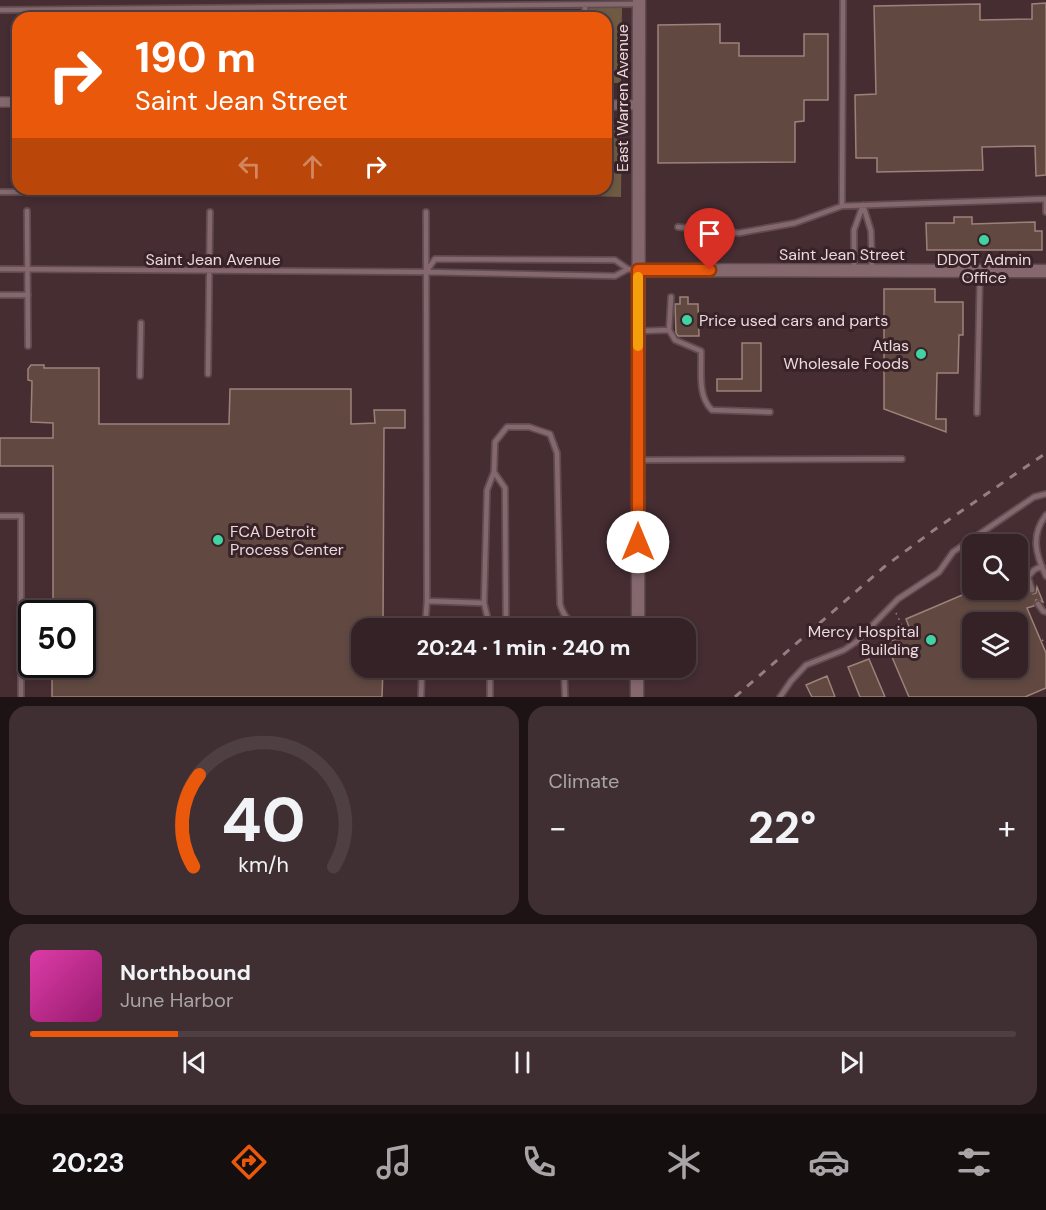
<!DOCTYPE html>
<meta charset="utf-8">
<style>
:root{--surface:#342226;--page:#3f2f32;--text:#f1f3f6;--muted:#a9a4a7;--line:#4e3f43;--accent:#ea580c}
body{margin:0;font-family:"DM Sans",sans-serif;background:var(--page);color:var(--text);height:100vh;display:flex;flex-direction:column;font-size:22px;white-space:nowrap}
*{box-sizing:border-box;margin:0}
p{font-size:20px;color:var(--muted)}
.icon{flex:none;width:33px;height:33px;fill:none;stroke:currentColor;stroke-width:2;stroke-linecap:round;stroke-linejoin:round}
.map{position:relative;height:697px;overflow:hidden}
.panel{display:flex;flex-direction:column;gap:9px;padding:9px;background:#1d1315;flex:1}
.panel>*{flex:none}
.banner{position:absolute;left:12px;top:12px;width:600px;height:183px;border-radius:18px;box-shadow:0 3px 9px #0003,0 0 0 2px var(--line);background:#ea580c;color:#fff;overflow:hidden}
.tools{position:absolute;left:962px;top:534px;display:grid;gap:12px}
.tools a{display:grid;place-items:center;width:66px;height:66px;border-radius:12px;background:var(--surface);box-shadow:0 3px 9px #0003,0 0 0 2px var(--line);font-size:30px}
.speed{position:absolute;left:18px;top:600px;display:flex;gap:12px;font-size:30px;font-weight:700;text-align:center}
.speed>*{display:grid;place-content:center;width:78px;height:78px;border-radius:50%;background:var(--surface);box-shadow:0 3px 9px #0003,0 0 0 2px var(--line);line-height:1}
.speed .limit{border:3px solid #111;border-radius:9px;background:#fff;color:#111}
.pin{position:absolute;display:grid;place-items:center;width:51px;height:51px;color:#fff;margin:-62px -26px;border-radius:50% 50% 50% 0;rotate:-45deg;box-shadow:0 0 6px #0007}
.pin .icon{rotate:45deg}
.me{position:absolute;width:66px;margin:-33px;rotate:0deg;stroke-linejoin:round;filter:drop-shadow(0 0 4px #0008)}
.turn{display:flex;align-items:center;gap:21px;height:126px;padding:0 24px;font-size:27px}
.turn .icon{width:78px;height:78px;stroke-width:2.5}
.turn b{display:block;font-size:42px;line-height:51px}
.lanes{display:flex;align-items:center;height:57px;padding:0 24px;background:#0003;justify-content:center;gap:30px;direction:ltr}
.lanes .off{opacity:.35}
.big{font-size:45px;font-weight:700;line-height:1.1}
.panel .card{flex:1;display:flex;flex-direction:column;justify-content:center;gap:9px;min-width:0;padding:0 21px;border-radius:18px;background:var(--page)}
.panel .dial{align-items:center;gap:0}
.dial svg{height:156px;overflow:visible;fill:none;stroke:var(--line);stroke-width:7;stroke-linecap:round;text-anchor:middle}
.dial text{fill:var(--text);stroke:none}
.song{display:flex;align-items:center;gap:18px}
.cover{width:72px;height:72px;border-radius:9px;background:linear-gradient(135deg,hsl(320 70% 55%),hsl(320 70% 35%))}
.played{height:6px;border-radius:3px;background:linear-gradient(90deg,var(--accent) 15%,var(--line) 15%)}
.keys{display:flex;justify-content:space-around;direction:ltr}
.heat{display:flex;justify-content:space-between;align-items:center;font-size:33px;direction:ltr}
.panel .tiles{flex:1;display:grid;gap:9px;grid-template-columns:1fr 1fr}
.card:last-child{grid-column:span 2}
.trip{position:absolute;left:351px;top:618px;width:345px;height:60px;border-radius:18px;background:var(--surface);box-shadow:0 3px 9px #0003,0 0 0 2px var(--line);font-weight:700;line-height:60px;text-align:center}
.tab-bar{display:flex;height:96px;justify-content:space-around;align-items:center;background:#150e0f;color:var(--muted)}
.tab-bar .icon{width:42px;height:42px}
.tab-bar .on{color:var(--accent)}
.tab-bar b{font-size:27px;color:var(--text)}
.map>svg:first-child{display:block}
.green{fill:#6f5b44}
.building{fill:#614941;stroke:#9d8279;stroke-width:1.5;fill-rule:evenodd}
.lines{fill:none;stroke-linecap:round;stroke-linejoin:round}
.lane-casing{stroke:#604c50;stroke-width:8}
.street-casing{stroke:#604c50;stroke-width:12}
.secondary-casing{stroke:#604c50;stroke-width:15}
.path{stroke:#998589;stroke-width:1.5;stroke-dasharray:1.5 4.5;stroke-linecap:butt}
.lane{stroke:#84686d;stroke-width:4.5}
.street{stroke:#84686d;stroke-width:9}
.secondary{stroke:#84686d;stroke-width:12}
.rail{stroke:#937f83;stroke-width:3;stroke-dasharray:8 8;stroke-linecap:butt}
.route-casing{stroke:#983908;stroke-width:15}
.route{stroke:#ea580c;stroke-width:10}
.slow{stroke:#f59e0b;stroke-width:10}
.poi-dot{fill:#40d4a2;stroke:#3a2328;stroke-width:2}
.labels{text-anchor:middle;stroke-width:6;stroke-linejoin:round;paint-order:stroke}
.street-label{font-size:16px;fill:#eadadd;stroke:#3a2328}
.poi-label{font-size:16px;fill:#eadadd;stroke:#3a2328;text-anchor:start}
</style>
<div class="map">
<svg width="1046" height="697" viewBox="0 0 1046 697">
<rect width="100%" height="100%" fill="#452d32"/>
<!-- green -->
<path class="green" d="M588 8H622L621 83H606V18H588Z
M606 125H622L621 197 588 196V189H606Z"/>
<!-- building -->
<path class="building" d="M1046 3V175L1036 176 1035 146 982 147 983 170 877 172V158H856L855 95 876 94 874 6 980 4V20L1032 19V4Z
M720 24V43H739V56H804V34H828V100H804V121L795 122V162L658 163V25Z
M954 217H972V224L1035 222V231H1042V250H927L926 223H954Z
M884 289H935V302H963V335H959L958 373H937L936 419H946V432L884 409Z
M680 297H688V304H698L699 336H678L676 333 675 304H680Z
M742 343H761V391H717V379H742Z
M31 365H44V368H99V424H229L230 389H351V424L375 423 374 410H405V428H384L383 628H362V668H383L382 697H52V664H82V614H53V466H0V438H53V423L31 422 32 381 28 380V369Z
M1037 587 1043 602 1036 600 1034 606 1027 608 1046 653V688L1025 697H909L886 643 911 632 906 619 974 590H1019L1021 594 1028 591 1033 594 1036 593ZM972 622H1017V668H972Z
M869 659 885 697H860L848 667Z
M827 676 835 697H812L806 685Z"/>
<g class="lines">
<defs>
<path id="lane" d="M585 5V18
M0 10 639 4
M0 192 581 193V189
M863 205 871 231 872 270
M842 206 843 0
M27 211 28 346
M678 227 739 233 795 223 842 206 1046 199V212
M0 269 426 272 615 276 628 269 638 270
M854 270V230L863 205
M426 272 435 259 615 260 628 269
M0 295H28
M669 330 675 340 701 351C702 370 697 396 712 410L770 412
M641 331 669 330 671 297
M208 374 210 212
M140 376 141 323
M977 413 980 271
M641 460 902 459
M494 472 505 488 506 623
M1046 515C1030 536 1036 555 1046 576
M0 516H21V697
M1032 590 1028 577 1034 570 1042 566
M427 601 484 603
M1038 604 1043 611 1046 612
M490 623 543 624 566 618
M425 628 427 601 426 212
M490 628 484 603 487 490 494 472 495 442 507 427H529L550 434 557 453 560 604C564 619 572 624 586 628
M590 628 596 623H616L623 628
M490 668V697
M564 668 565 697
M421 697 422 668
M780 697 791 681 806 665 844 650 856 642 898 599 939 572 953 552 1034 497 1046 494"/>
<path id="street" d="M0 102H18
M606 105H638"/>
<path id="secondary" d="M638 270 1046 271
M638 628 639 0
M637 697V668"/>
</defs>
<!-- lane casing -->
<use href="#lane" class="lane-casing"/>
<!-- street casing -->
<use href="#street" class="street-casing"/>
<!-- secondary casing -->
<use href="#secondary" class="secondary-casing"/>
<!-- path -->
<path class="path" d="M896 613 905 632
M1042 640 1046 642"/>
<!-- lane -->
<use href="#lane" class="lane"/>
<!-- street -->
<use href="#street" class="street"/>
<!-- secondary -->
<use href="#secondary" class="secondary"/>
<!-- rail -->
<path class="rail" d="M735 697 884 567 934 530 1046 453"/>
</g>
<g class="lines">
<defs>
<path id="route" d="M638 542V270H710"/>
</defs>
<!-- route casing -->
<use href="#route" class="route-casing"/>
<!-- route -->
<use href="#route" class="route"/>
<!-- slow -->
<path class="slow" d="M638 346V277"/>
</g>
<!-- markers -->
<g class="poi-dot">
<circle cx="984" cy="240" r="6"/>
<circle cx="687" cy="320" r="6"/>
<circle cx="921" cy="354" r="6"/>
<circle cx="218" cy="540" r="6"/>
<circle cx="931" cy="640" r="6"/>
</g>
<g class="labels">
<!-- street labels -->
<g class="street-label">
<text transform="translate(622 98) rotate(-90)" y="6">East Warren Avenue</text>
<text x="842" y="260">Saint Jean Street</text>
<text x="213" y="265">Saint Jean Avenue</text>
</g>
<!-- poi labels -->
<g class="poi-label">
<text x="984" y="265" text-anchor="middle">DDOT Admin<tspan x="984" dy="18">Office</tspan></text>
<text x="699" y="326">Price used cars and parts</text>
<text x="909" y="351" text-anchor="end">Atlas<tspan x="909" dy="18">Wholesale Foods</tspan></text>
<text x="230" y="537">FCA Detroit<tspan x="230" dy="18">Process Center</tspan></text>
<text x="919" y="637" text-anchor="end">Mercy Hospital<tspan x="919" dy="18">Building</tspan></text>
</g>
</g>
</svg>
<div class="tools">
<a><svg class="icon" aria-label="search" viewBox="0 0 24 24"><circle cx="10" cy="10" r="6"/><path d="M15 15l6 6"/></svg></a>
<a><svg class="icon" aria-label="layers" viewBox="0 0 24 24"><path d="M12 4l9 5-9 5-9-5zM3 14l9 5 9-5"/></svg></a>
</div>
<div class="speed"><div class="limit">50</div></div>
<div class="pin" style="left:710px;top:270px;background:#d93025"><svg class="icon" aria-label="arrive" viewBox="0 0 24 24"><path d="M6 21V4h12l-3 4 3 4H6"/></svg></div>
<svg class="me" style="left:638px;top:542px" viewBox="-20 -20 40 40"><circle r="19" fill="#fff"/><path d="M0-13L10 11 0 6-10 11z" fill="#ea580c"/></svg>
<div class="trip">20:24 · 1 min · 240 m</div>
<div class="banner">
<div class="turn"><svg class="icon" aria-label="right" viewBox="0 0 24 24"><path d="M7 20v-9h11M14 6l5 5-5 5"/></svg><div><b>190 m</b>Saint Jean Street</div></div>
<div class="lanes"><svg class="icon off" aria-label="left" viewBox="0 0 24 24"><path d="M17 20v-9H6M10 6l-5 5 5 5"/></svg><svg class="icon off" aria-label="ahead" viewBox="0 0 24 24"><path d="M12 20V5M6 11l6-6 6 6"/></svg><svg class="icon" aria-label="right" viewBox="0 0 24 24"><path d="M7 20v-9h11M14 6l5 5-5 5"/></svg></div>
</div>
</div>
<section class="panel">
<div class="tiles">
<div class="card dial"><svg viewBox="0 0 100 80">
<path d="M14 69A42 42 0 1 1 86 69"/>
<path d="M14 69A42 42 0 0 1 17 22" stroke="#ea580c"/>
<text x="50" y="56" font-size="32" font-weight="700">40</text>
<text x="50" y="72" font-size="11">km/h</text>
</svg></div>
<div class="card"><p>Climate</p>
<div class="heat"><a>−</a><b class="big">22°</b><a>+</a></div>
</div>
<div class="card">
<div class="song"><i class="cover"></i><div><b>Northbound</b><p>June Harbor</p></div></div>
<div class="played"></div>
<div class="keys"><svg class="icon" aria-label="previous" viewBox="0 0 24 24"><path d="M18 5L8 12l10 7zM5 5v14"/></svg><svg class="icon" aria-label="pause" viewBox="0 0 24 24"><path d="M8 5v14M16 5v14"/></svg><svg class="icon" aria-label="next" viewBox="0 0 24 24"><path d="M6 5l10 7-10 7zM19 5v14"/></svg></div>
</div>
</div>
</section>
<nav class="tab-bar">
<b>20:23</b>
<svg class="icon on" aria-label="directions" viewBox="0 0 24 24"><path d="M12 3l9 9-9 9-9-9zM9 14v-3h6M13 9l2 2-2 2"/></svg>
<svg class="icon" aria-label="music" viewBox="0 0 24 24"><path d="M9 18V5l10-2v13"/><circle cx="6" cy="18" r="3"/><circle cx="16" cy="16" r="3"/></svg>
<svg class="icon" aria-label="phone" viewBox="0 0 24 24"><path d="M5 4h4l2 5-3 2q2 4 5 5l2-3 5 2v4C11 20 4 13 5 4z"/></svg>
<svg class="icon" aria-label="climate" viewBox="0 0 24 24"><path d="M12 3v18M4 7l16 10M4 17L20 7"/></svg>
<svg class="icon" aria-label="car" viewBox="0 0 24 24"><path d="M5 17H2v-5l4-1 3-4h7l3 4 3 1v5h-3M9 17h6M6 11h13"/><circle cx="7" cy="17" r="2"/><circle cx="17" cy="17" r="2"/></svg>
<svg class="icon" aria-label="filters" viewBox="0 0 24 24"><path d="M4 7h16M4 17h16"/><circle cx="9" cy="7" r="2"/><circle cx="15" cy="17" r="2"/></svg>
</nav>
